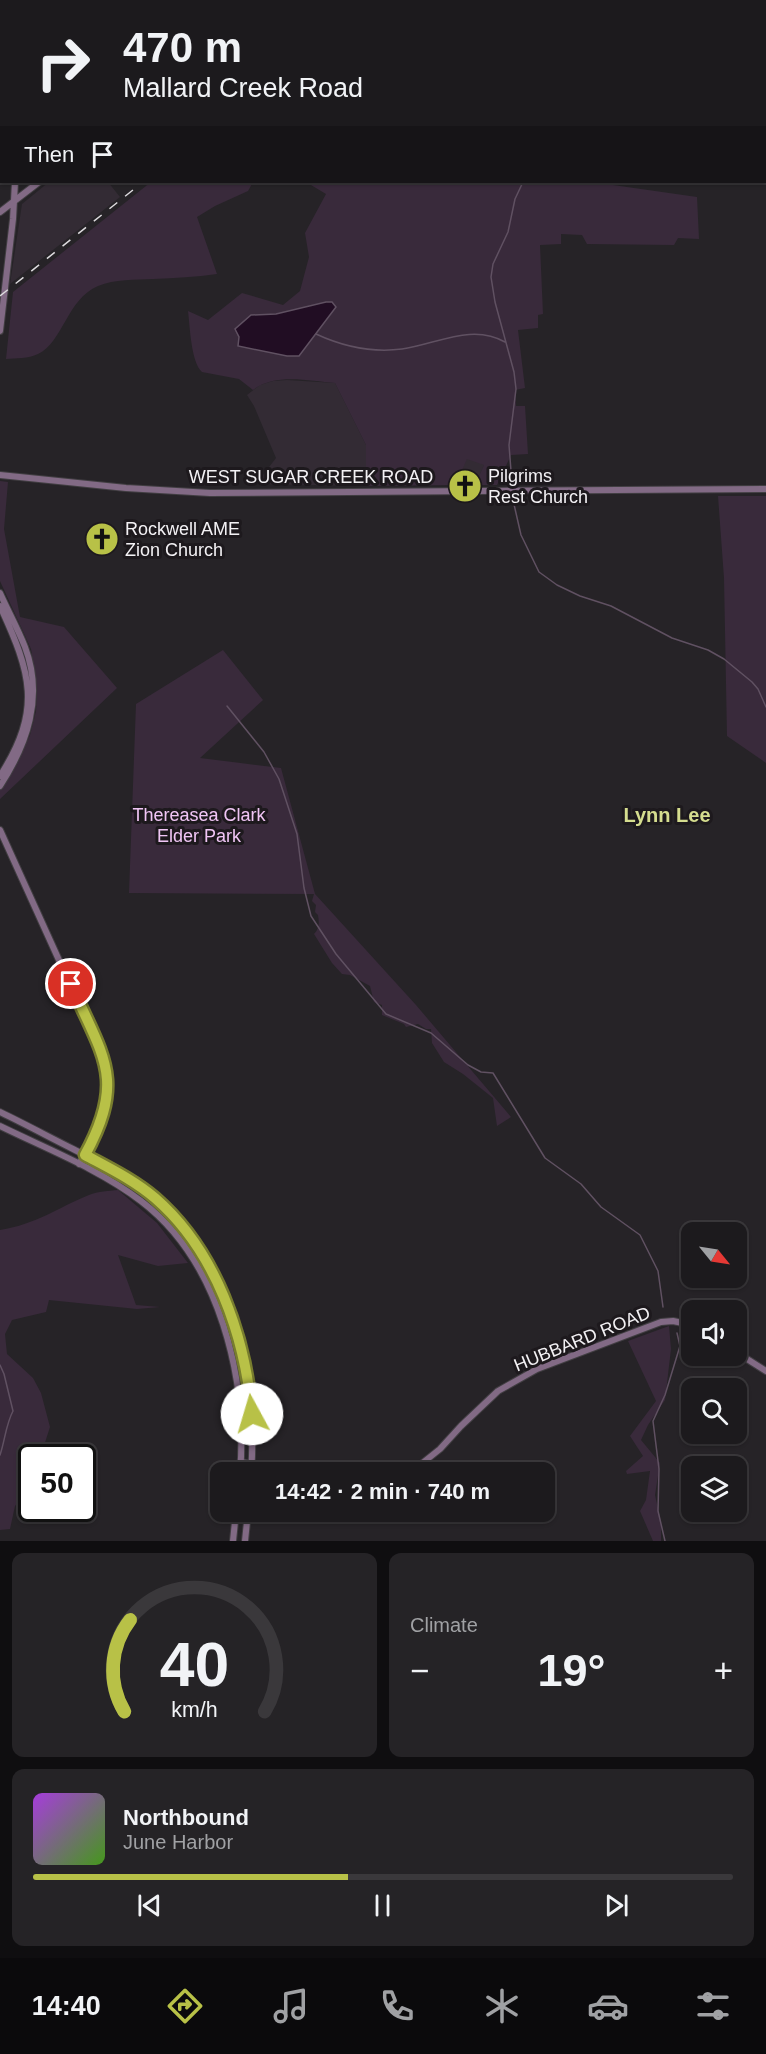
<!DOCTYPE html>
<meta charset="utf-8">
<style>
:root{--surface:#1c1a1d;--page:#252326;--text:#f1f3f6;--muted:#a0a1a4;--line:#3a383b;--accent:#b8c147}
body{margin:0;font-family:Helvetica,sans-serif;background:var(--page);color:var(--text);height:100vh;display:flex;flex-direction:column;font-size:22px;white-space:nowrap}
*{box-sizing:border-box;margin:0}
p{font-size:20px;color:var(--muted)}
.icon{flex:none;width:33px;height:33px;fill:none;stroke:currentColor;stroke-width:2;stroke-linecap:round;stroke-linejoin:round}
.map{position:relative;height:1541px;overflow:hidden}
.details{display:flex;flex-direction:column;gap:12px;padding:12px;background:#0f0e10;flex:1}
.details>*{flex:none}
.banner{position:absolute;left:0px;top:0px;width:766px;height:183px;box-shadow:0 2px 4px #0004,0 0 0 2px var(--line);background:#1c1a1d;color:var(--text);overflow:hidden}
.needle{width:39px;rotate:120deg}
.tools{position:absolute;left:681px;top:1222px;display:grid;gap:12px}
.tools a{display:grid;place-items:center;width:66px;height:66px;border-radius:12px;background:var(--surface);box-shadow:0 2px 4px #0004,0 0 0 2px var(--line);font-size:30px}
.speed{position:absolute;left:18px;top:1444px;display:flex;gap:12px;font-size:30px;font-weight:700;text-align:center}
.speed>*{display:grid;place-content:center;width:78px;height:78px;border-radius:50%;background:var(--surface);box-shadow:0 2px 4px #0004,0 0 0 2px var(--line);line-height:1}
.speed .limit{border:3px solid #111;border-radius:9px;background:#fff;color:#111}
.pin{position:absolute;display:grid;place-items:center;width:51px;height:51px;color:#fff;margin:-26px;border:3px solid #fff;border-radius:50%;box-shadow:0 2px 6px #0007}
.me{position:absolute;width:66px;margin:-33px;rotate:354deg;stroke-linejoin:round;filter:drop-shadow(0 0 4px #0008)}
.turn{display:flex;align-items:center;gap:21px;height:126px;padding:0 24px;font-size:27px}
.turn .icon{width:78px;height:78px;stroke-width:2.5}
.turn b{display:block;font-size:42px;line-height:51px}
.then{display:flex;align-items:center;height:57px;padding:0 24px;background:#0003;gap:12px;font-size:22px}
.big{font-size:45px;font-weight:700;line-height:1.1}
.details .widget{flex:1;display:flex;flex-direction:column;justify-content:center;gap:9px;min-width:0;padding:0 21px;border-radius:12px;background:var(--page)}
.details .dial{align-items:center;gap:0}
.dial svg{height:156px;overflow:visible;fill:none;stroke:var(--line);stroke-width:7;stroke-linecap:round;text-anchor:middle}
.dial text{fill:var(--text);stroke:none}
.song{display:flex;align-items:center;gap:18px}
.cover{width:72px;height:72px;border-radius:9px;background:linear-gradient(135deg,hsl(280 70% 55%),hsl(100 70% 35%))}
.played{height:6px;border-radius:3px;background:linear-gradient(90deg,var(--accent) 45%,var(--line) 45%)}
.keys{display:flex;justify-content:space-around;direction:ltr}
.heat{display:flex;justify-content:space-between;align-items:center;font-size:33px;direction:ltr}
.details .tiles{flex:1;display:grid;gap:12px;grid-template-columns:1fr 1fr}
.widget:last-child{grid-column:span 2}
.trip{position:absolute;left:210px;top:1462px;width:345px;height:60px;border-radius:12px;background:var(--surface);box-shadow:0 2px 4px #0004,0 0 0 2px var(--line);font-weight:700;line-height:60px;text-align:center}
.dock{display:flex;height:96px;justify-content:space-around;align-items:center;background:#0b0a0c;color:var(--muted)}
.dock .icon{width:42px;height:42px}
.dock .selected{color:var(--accent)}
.dock b{font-size:27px;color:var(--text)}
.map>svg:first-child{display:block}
.built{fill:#332b34}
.green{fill:#392a3b}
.water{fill:#210d23;stroke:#605162;stroke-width:1.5}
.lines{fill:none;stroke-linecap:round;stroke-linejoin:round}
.stream{stroke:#605162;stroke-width:1.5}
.secondary-casing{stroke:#413e42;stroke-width:8}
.secondary{stroke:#826a85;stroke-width:6}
.rail{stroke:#dddbde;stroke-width:1.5;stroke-dasharray:10 10;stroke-linecap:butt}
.route-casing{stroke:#787d2e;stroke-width:15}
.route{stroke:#b8c147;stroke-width:10}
.labels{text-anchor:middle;stroke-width:6;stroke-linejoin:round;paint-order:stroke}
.poi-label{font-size:18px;fill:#f3f1f4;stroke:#1d191d;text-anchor:start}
.street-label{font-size:18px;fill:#f3f1f4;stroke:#1d191d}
.park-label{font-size:18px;fill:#f0c5f5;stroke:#1d191d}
.neighbourhood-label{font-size:20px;font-weight:bold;fill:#d5dd8f;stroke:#1d191d}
</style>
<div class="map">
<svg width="766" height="1541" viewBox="0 0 766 1541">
<rect width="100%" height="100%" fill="#262327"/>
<!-- built -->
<path class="built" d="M49 182H108L120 197 10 284 22 204Z
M287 380 335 383 366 445V486L256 484 276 458 254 406 247 395 260 385 273 381Z
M468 455H489L475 485H456Z"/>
<!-- green -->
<path class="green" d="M151 182H253L248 191 215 206 197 217 217 274C196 277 175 278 153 279 135 280 115 279 98 286 67 299 63 342 38 354 28 359 16 358 6 359L13 292Z
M306 182H592L697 197 699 239 678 238 674 245 587 244 582 235 561 234V244L540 245 543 314 538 315V328L518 330 525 388 515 390 516 406H525L528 454 511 455 497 485H475L484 465 467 459 456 485 366 486V445L335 383C309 381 275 373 253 390L239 379 202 372C191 362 190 327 188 311L208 320 242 293 283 305 300 291 309 257 305 233 326 194Z
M0 481 8 482 4 529 20 617 64 627 117 688 0 799V789L14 768 30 735 36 711 37 690 31 649 0 581Z
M718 496H766V763L727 736 724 578Z
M223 650 263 700 200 758 281 768 315 894 416 1005 511 1117 497 1126 493 1098 463 1074 444 1062 432 1043 431 1029H426L418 1024 406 1027 404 1024 382 1015V1005L374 1002 370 986 350 975 342 974 332 963 314 934C320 928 319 922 318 915L315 912 316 905 312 901 314 894 129 893 136 704Z
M118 1190 157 1223 188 1263 158 1266 118 1255 136 1305 160 1307 137 1309 49 1300 46 1312 12 1320 5 1334 7 1354 33 1378 41 1393 50 1427 40 1458H32L31 1485 15 1506 10 1529 0 1530V1230C37 1224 57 1208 89 1195 98 1191 109 1191 118 1190Z
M669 1326 671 1349 665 1400 648 1425 641 1440 660 1463 655 1495 661 1522V1541H653L640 1511 646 1500 650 1471 627 1474 626 1471 643 1456 630 1436 656 1401 628 1341Z"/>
<!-- water -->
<path class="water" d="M326 302H332L336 307 299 356H287L238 346 239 337 235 329 251 315 276 314Z"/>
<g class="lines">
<!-- stream -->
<path class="stream" d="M99 0 100 2
M316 334C344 347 371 353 402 349 437 344 472 323 505 342
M512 484 509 445 516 389 514 372 495 302 491 277 493 264 508 232 515 199 523 182
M513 500 521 535 539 572 557 585 580 596 611 606 672 638 708 650 724 659 752 682 758 689 766 707
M227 706 264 752 279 779 297 834 304 888 311 916 336 954 386 1014 431 1033 468 1065 481 1072 493 1073 545 1158 581 1184 601 1207 640 1235 658 1271 663 1307
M0 1365 4 1374 13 1411C6 1424 5 1440 0 1455
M665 1541 658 1511 659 1469 653 1421 665 1395 680 1346 677 1333"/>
<defs>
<path id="secondary" d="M8 0V2
M266 2 268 0
M0 212 39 182
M0 331 13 219 15 182
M0 475 126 488 210 493 766 489
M0 593C8 611 18 629 25 647 44 697 27 744 0 786
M0 606C31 673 43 709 0 776
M0 830 102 1055C112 1098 103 1128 79 1164
M0 1112C25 1124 49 1137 73 1149 100 1163 128 1176 152 1195 173 1212 189 1235 203 1259 242 1324 257 1397 251 1473
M0 1126C47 1149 99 1169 141 1201 220 1261 248 1379 240 1473
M736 1352 766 1371
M241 1462 290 1473
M410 1473 440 1449 461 1426 498 1391 537 1369 661 1322 673 1321 692 1325
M233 1541 236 1512
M245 1541 248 1512"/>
</defs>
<!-- secondary casing -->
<use href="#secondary" class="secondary-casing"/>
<!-- secondary -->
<use href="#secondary" class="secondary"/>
<!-- rail -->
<path class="rail" d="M371 2 373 0
M0 296 143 182"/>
</g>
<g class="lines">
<defs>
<path id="route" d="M71 984C102 1056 127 1078 85 1155 109 1168 134 1180 155 1198 216 1251 245 1336 252 1414"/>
</defs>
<!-- route casing -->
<use href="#route" class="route-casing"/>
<!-- route -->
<use href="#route" class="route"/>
</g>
<!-- icons -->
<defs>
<symbol id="church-disc" viewBox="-11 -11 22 22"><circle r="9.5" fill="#b8c147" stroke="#1d191d"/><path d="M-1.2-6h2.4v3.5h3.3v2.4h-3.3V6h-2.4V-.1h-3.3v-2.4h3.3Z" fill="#111"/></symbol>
</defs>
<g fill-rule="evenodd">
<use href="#church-disc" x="446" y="467" width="38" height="38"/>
<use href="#church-disc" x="83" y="520" width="38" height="38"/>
</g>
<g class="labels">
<!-- poi labels -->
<g class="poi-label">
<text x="488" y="482">Pilgrims<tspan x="488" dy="21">Rest Church</tspan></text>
<text x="125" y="535">Rockwell AME<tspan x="125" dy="21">Zion Church</tspan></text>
</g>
<!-- street labels -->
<g class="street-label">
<text x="311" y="483">WEST SUGAR CREEK ROAD</text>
<text transform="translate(582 1339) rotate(-22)" y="6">HUBBARD ROAD</text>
</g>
<!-- park labels -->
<g class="park-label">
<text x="199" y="821">Thereasea Clark<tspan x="199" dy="21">Elder Park</tspan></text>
</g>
<!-- neighbourhood labels -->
<g class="neighbourhood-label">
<text x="667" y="822">Lynn Lee</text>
</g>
</g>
</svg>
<div class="tools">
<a><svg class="needle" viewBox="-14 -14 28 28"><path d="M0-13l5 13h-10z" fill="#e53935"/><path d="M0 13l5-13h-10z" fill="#a0a1a4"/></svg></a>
<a><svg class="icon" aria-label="sound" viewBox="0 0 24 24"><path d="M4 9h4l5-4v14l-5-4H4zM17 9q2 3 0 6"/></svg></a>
<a><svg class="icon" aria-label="search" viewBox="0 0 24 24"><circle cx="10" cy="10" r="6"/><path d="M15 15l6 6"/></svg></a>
<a><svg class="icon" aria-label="layers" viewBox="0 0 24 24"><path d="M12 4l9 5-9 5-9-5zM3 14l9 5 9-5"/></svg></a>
</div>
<div class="speed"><div class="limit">50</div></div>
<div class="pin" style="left:71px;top:984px;background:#d93025"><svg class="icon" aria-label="arrive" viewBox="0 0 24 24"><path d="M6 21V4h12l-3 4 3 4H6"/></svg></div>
<svg class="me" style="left:252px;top:1414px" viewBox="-20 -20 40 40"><circle r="19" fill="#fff"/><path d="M0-13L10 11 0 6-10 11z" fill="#b8c147"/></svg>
<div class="trip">14:42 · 2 min · 740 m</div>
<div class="banner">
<div class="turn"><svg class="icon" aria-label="right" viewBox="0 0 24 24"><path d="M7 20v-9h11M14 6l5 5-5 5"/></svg><div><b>470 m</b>Mallard Creek Road</div></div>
<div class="then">Then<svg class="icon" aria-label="arrive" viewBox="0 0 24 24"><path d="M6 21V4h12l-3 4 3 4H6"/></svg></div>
</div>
</div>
<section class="details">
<div class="tiles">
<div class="widget dial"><svg viewBox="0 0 100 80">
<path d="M14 69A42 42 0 1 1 86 69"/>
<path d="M14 69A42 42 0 0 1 17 22" stroke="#b8c147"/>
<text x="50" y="56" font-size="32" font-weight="700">40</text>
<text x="50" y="72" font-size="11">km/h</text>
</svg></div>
<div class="widget"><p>Climate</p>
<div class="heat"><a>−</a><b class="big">19°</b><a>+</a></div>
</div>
<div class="widget">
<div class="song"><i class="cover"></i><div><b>Northbound</b><p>June Harbor</p></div></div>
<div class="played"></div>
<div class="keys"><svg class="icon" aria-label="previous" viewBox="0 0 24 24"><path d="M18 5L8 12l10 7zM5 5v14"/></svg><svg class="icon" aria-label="pause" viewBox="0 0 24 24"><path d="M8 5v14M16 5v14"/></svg><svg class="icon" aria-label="next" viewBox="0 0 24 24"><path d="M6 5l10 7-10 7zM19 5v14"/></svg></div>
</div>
</div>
</section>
<nav class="dock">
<b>14:40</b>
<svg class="icon selected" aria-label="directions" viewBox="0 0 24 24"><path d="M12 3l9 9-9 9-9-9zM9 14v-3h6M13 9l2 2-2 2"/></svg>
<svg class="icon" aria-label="music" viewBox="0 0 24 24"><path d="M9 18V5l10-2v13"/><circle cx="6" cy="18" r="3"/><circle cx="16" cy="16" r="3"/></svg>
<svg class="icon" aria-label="phone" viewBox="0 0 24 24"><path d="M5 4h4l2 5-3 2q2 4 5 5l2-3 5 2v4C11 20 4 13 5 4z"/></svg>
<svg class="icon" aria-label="climate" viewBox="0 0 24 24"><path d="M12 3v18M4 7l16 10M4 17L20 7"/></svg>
<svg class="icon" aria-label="car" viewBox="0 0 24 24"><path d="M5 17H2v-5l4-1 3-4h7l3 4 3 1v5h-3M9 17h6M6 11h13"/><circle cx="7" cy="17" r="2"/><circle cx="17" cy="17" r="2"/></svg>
<svg class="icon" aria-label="filters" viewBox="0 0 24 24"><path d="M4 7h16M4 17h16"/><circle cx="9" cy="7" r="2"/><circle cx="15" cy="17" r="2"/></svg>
</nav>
